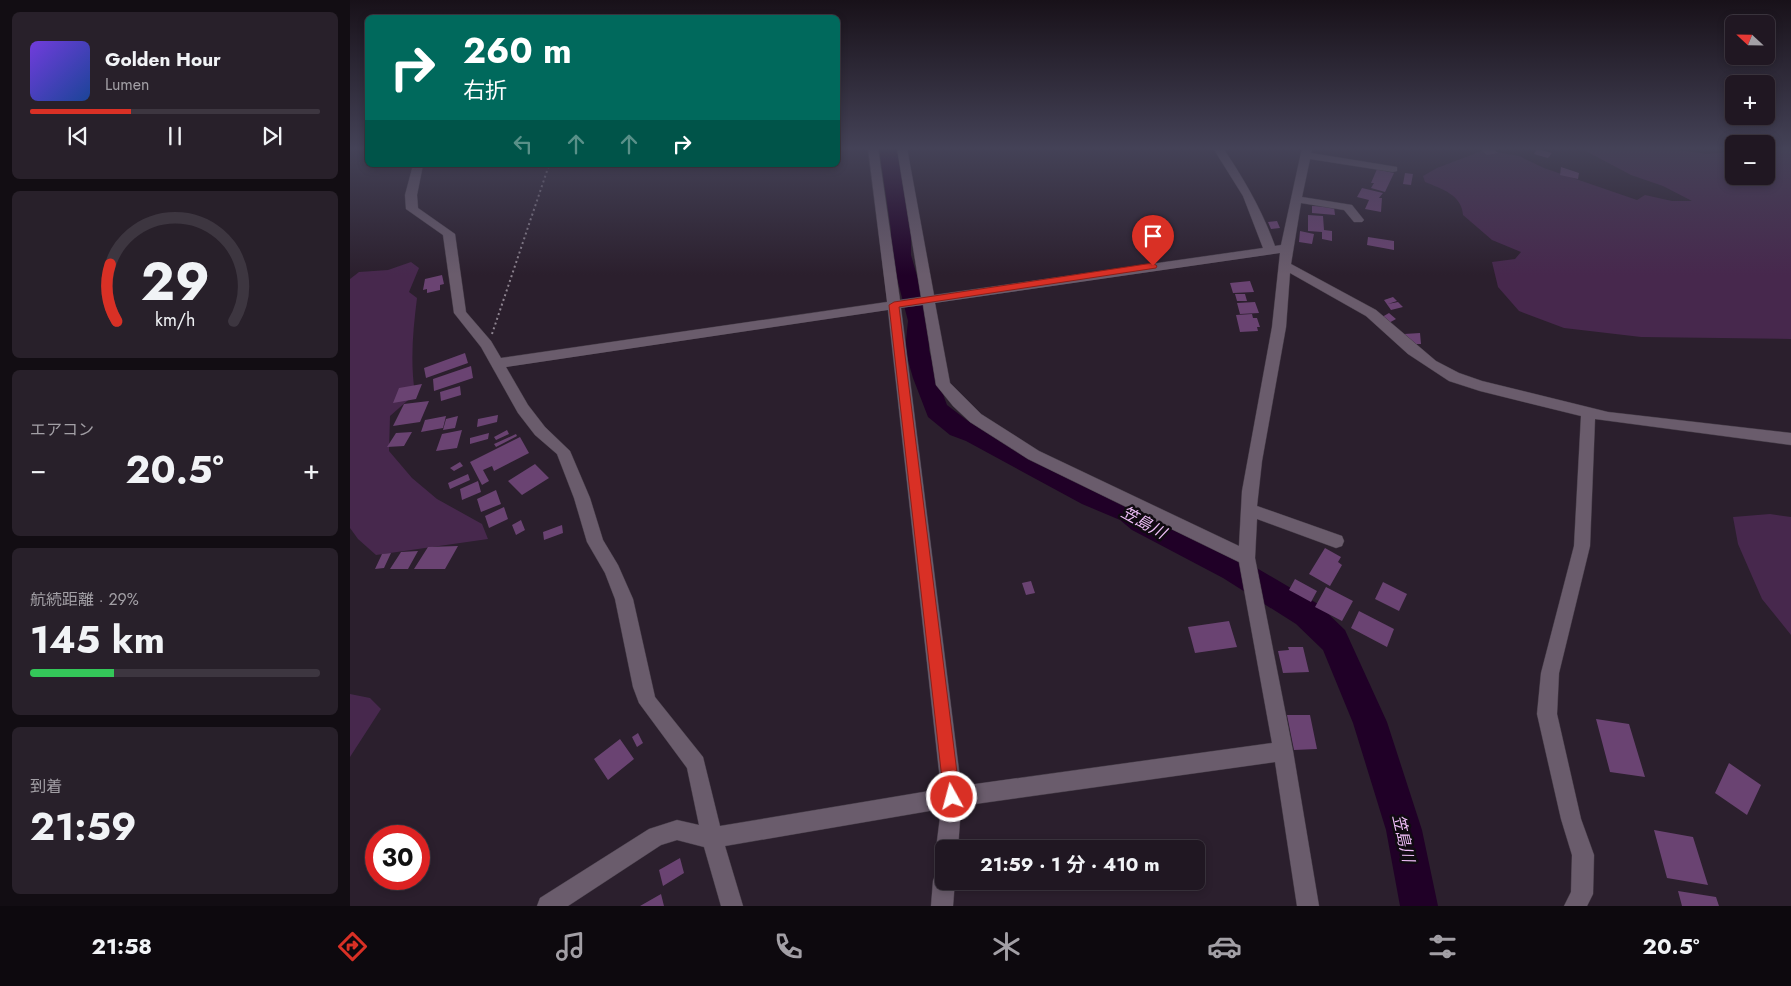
<!DOCTYPE html>
<html lang="ja">
<meta charset="utf-8">
<style>
:root{--surface:#201722;--page:#28202a;--text:#f1f3f6;--muted:#a29fa5;--line:#3d3640;--accent:#d93025}
body{margin:0;font-family:Jost,"Noto Sans JP",sans-serif;background:var(--page);color:var(--text);height:100vh;display:flex;flex-direction:column;font-size:19px;white-space:nowrap}
*{box-sizing:border-box;margin:0}
p{font-size:16px;color:var(--muted)}
.icon{flex:none;width:28px;height:28px;fill:none;stroke:currentColor;stroke-width:2;stroke-linecap:round;stroke-linejoin:round}
.map{position:relative;flex:1;overflow:hidden}
.side{display:flex;flex-direction:column;gap:12px;padding:12px;background:#120d13;width:350px}
.side>*{flex:none}
.hud{position:absolute;left:15px;top:15px;width:475px;height:152px;border-radius:8px;box-shadow:0 2px 8px #0003,0 0 0 1px var(--line);background:#00695c;color:#fff;overflow:hidden}
.needle{width:32px;rotate:292deg}
.tools{position:absolute;left:1375px;top:15px;display:grid;gap:10px}
.tools a{display:grid;place-items:center;width:50px;height:50px;border-radius:8px;background:var(--surface);box-shadow:0 2px 8px #0003,0 0 0 1px var(--line);font-size:25px}
.speed{position:absolute;left:15px;top:825px;display:flex;gap:10px;font-size:25px;font-weight:700;text-align:center}
.speed>*{display:grid;place-content:center;width:65px;height:65px;border-radius:50%;background:var(--surface);box-shadow:0 2px 8px #0003,0 0 0 1px var(--line);line-height:1}
.speed .limit{border:8px solid #d22;background:#fff;color:#111}
.pin{position:absolute;display:grid;place-items:center;width:42px;height:42px;color:#fff;margin:-51px -21px;border-radius:50% 50% 50% 0;rotate:-45deg;box-shadow:0 0 5px #0007}
.pin .icon{rotate:45deg}
.me{position:absolute;width:55px;margin:-28px;rotate:353deg;stroke-linejoin:round;filter:drop-shadow(0 0 4px #0008)}
.turn{display:flex;align-items:center;gap:18px;height:105px;padding:0 15px;font-size:22px}
.turn .icon{width:65px;height:65px;stroke-width:2.5}
.turn b{display:block;font-size:35px;line-height:42px}
.lanes{display:flex;align-items:center;height:48px;padding:0 15px;background:#0003;justify-content:center;gap:25px;direction:ltr}
.lanes .off{opacity:.35}
.big{font-size:38px;font-weight:700;line-height:1.1}
.side .widget{flex:1;display:flex;flex-direction:column;justify-content:center;gap:8px;min-width:0;padding:0 18px;border-radius:8px;background:var(--page)}
.side .dial{align-items:center;gap:0}
.dial svg{height:130px;overflow:visible;fill:none;stroke:var(--line);stroke-width:7;stroke-linecap:round;text-anchor:middle}
.dial text{fill:var(--text);stroke:none}
.song{display:flex;align-items:center;gap:15px}
.cover{width:60px;height:60px;border-radius:8px;background:linear-gradient(135deg,hsl(260 70% 55%),hsl(220 70% 35%))}
.played{height:5px;border-radius:2px;background:linear-gradient(90deg,var(--accent) 35%,var(--line) 35%)}
.keys{display:flex;justify-content:space-around;direction:ltr}
.heat{display:flex;justify-content:space-between;align-items:center;font-size:28px;direction:ltr}
.charge{height:8px;border-radius:4px;background:linear-gradient(90deg,#34c759 29%,var(--line) 0)}
.trip{position:absolute;left:585px;top:840px;width:270px;height:50px;border-radius:8px;background:var(--surface);box-shadow:0 2px 8px #0003,0 0 0 1px var(--line);font-weight:700;line-height:50px;text-align:center}
.tabs{display:flex;height:80px;justify-content:space-around;align-items:center;background:#0d090e;color:var(--muted)}
.tabs .icon{width:35px;height:35px}
.tabs .current{color:var(--accent)}
.tabs b{font-size:22px;color:var(--text)}
main{display:flex;flex:1;min-height:0}
.map>svg:first-child{display:block}
.green{fill:#47284d}
.lines{fill:none;stroke-linecap:round;stroke-linejoin:round}
.river{fill:#200027;fill-rule:evenodd}
.building{fill:#6a4372}
.minor-casing{stroke:#443b46;stroke-width:1}
.path{stroke:#8e8490;stroke-width:2;stroke-dasharray:2 3;stroke-linecap:butt}
.minor{fill:#6a5c6c;fill-rule:evenodd}
.route{fill:#d93025;stroke:#8d1f18}
.labels{text-anchor:middle;stroke-width:5;stroke-linejoin:round;paint-order:stroke}
.water-label{font-size:16px;font-style:italic;fill:#efbef8;stroke:#100b11}
</style>
<main>
<section class="side">
<div class="widget">
<div class="song"><i class="cover"></i><div><b>Golden Hour</b><p>Lumen</p></div></div>
<div class="played"></div>
<div class="keys"><svg class="icon" aria-label="previous" viewBox="0 0 24 24"><path d="M18 5L8 12l10 7zM5 5v14"/></svg><svg class="icon" aria-label="pause" viewBox="0 0 24 24"><path d="M8 5v14M16 5v14"/></svg><svg class="icon" aria-label="next" viewBox="0 0 24 24"><path d="M6 5l10 7-10 7zM19 5v14"/></svg></div>
</div>
<div class="widget dial"><svg viewBox="0 0 100 80">
<path d="M14 69A42 42 0 1 1 86 69"/>
<path d="M14 69A42 42 0 0 1 10 34" stroke="#d93025"/>
<text x="50" y="56" font-size="32" font-weight="700">29</text>
<text x="50" y="72" font-size="11">km/h</text>
</svg></div>
<div class="widget"><p>エアコン</p>
<div class="heat"><a>−</a><b class="big">20.5°</b><a>+</a></div>
</div>
<div class="widget"><p>航続距離 · 29%</p><b class="big">145 km</b><div class="charge"></div></div>
<div class="widget"><p>到着</p><b class="big">21:59</b></div>
</section>
<div class="map">
<svg width="1441" height="906" viewBox="0 0 1441 906">
<rect width="100%" height="100%" fill="#2b1f2d"/>
<!-- green -->
<path class="green" d="M1230 148H1316L1357 154 1379 152 1376 148H1384V176H1416V148H1441V339L1291 337 1214 328 1169 311 1148 287 1142 262 1165 259 1171 252 1142 240 1113 215C1112 195 1092 189 1075 182L1073 176 1087 168 1134 150 1169 156 1194 168 1287 200 1295 195 1322 201H1342L1313 186 1281 175Z
M61 262 69 268 59 292 67 298C63 330 60 361 65 394L40 416 39 451 62 478 87 499 132 524 138 539 26 555 8 539 0 528V279L9 272 38 270Z
M1420 514 1441 517V635L1412 599 1388 544 1383 517Z
M0 694 20 698 31 709 0 757Z"/>
<g class="lines">
<!-- river -->
<path class="river" d="M529 148H547L561 230V255L580 321 579 350 587 378 597 405 618 421 634 427 752 488 790 504 802 514 893 560 968 604 995 630 1037 722 1072 830 1088 906H1050L1036 830 1003 723 973 650 946 624 873 578 782 530 770 520 732 504 616 441 600 435 578 417 563 378 555 350 558 321 541 255V230Z"/>
</g>
<!-- building -->
<path class="building" d="M1129 148H1142L1148 153 1137 155Z
M1187 149 1202 153 1198 158 1184 154Z
M1211 167 1229 173 1228 179 1210 175Z
M1027 169 1044 173 1035 192 1021 188 1024 183H1021Z
M1055 173 1063 174 1061 185 1053 184Z
M1012 188 1033 193 1029 198H1032L1031 212 1015 209 1019 200 1007 197Z
M962 206 984 207 985 215 962 213Z
M958 215 973 216 974 230 982 231V241L972 239V232L958 231Z
M927 221 930 228 921 229 918 222Z
M950 231 964 234 962 244 949 242Z
M1018 237 1044 241V250L1017 245Z
M92 275 94 284 90 285V290L77 293V289L73 290 75 279Z
M900 281 904 292 883 293 880 283Z
M885 294H895L897 301H887Z
M1043 297 1047 301 1038 304 1048 302 1053 307 1041 310 1034 300Z
M905 302 909 313 890 314 887 303Z
M1039 313 1046 319 1037 324 1032 317Z
M902 314 903 318H907L910 327H907L908 331 890 332 886 315Z
M1070 333 1071 344H1055L1054 334Z
M115 353 118 363 76 378 74 368Z
M121 366 123 378 84 391 83 379Z
M72 384 66 399 43 403 49 388Z
M110 386 111 395 91 401 90 392Z
M79 401 70 422 43 426 54 404Z
M148 415 147 422 127 427 128 419Z
M96 416 93 428 71 432 75 420Z
M108 416 105 428 93 430 96 419Z
M112 430 107 448 86 451 92 434Z
M157 430 159 434 146 440 144 437Z
M62 432 54 446 37 447 46 433Z
M139 433 138 439 120 444V438Z
M166 434 167 436 146 447 144 444Z
M170 437 179 453 144 471 142 466 133 470 139 481 132 485 120 462Z
M110 462 113 466 104 471 100 468Z
M185 464 199 478 172 495 158 481Z
M118 474 120 480 100 489 98 483Z
M128 481 131 492 112 500 110 489Z
M146 490 151 504 131 512 127 499Z
M154 507 158 519 139 528 135 516Z
M171 520 175 530 166 535 162 525Z
M212 525 213 533 194 540 193 532Z
M108 546 95 569H64L78 547Z
M975 548 991 557 988 562 992 565 980 586 959 574Z
M68 551 58 569H40L51 552Z
M41 553 34 568 25 569 32 554Z
M945 579 967 591 961 602 939 590Z
M681 581 685 593 676 595 672 583Z
M1033 582 1057 594 1049 611 1025 599Z
M976 587 1003 601 992 621 965 607Z
M1009 611 1044 629 1037 647 1001 628Z
M879 621 887 647 845 653 838 627Z
M938 647H953L959 672 933 673 928 651 939 650Z
M937 715H960L967 749 944 750Z
M1246 719 1279 724 1295 777 1260 772Z
M288 733 293 743 287 747 282 737Z
M270 739 284 759 258 780 244 759Z
M1379 763 1411 785 1397 815 1365 793Z
M1304 830 1343 837 1358 885 1317 878Z
M330 858 334 873 313 886 309 870Z
M1328 891 1366 897 1369 906H1332Z
M311 894 314 906H290Z"/>
<g class="lines">
<defs>
<path id="minor" d="M518 148H528L550 300 571 297 547 148H557L584 295 913 248 893 196 863 148H873C894 179 912 210 925 246L931 245 952 148H962L961 153 1047 167V171L1043 172 960 159 952 197 1002 205 1014 220 1012 222H1004L994 210 951 203 941 264 1026 310 1086 361 1109 373 1132 381 1258 412 1441 433V445L1245 419 1240 546 1209 673 1207 714 1231 819 1244 855 1243 894 1237 906H1214L1221 892 1222 855 1211 819 1187 714 1191 673 1224 546 1231 416 1130 391 1099 381 1058 354 1016 316 940 273 936 327 912 461 907 506 992 536 994 541 992 546 986 548 907 519 905 558 943 751 969 906H947L925 762 611 806 608 849H594V858L590 856 586 849 591 809 375 846 393 906H371L354 847 327 840 311 845 218 906H187L190 898 299 829 327 820 349 825 337 768 289 703 283 687 265 599 255 573 237 542 224 498 207 454 185 435 168 413 131 347 104 313 93 235 56 209 55 195 63 165H73L67 195 68 208 105 234 116 312 141 341 151 358 537 302ZM930 253 922 327 892 491 889 546 689 451 631 414 600 383 585 303ZM573 305 586 385 603 406 620 422 678 459 889 562 922 743 611 786 551 308ZM538 310 591 789 370 826 353 757 305 697 283 599 268 565 253 540 240 498 220 451 195 427 178 405 156 367Z
M594 870V881H605L603 906H581L583 881 586 873Z"/>
</defs>
<!-- minor casing -->
<use href="#minor" class="minor-casing"/>
<!-- path -->
<path class="path" d="M142 334 199 165"/>
<!-- minor -->
<use href="#minor" class="minor"/>
</g>
<!-- sky -->
<linearGradient id="sky" x2="0" y2="1"><stop stop-color="#181119"/><stop offset="0.54" stop-color="#444257"/><stop offset="1" stop-color="#444257" stop-opacity="0"/></linearGradient>
<rect width="1441" height="275" fill="url(#sky)"/>
<!-- route -->
<path class="route" d="M803 263 807 266 806 268 549 307 610 797 607 802 602 804 596 802 594 797 539 305 544 302Z"/>
<g class="labels">
<!-- water labels -->
<g class="water-label">
<text transform="translate(794 522) rotate(29)" y="6">笠島川</text>
<text transform="translate(1054 838) rotate(77)" y="6">笠島川</text>
</g>
</g>
</svg>
<div class="tools">
<a><svg class="needle" viewBox="-14 -14 28 28"><path d="M0-13l5 13h-10z" fill="#e53935"/><path d="M0 13l5-13h-10z" fill="#a29fa5"/></svg></a>
<a>+</a>
<a>−</a>
</div>
<div class="speed"><div class="limit">30</div></div>
<div class="pin" style="left:803px;top:266px;background:#d93025"><svg class="icon" aria-label="arrive" viewBox="0 0 24 24"><path d="M6 21V4h12l-3 4 3 4H6"/></svg></div>
<svg class="me" style="left:602px;top:797px" viewBox="-20 -20 40 40"><circle r="17" fill="#d93025" stroke="#fff" stroke-width="3"/><path d="M0-11L8 9 0 5-8 9z" fill="#fff"/></svg>
<div class="trip">21:59 · 1 分 · 410 m</div>
<div class="hud">
<div class="turn"><svg class="icon" aria-label="right" viewBox="0 0 24 24"><path d="M7 20v-9h11M14 6l5 5-5 5"/></svg><div><b>260 m</b>右折</div></div>
<div class="lanes"><svg class="icon off" aria-label="left" viewBox="0 0 24 24"><path d="M17 20v-9H6M10 6l-5 5 5 5"/></svg><svg class="icon off" aria-label="ahead" viewBox="0 0 24 24"><path d="M12 20V5M6 11l6-6 6 6"/></svg><svg class="icon off" aria-label="ahead" viewBox="0 0 24 24"><path d="M12 20V5M6 11l6-6 6 6"/></svg><svg class="icon" aria-label="right" viewBox="0 0 24 24"><path d="M7 20v-9h11M14 6l5 5-5 5"/></svg></div>
</div>
</div>
</main>
<nav class="tabs">
<b>21:58</b>
<svg class="icon current" aria-label="directions" viewBox="0 0 24 24"><path d="M12 3l9 9-9 9-9-9zM9 14v-3h6M13 9l2 2-2 2"/></svg>
<svg class="icon" aria-label="music" viewBox="0 0 24 24"><path d="M9 18V5l10-2v13"/><circle cx="6" cy="18" r="3"/><circle cx="16" cy="16" r="3"/></svg>
<svg class="icon" aria-label="phone" viewBox="0 0 24 24"><path d="M5 4h4l2 5-3 2q2 4 5 5l2-3 5 2v4C11 20 4 13 5 4z"/></svg>
<svg class="icon" aria-label="climate" viewBox="0 0 24 24"><path d="M12 3v18M4 7l16 10M4 17L20 7"/></svg>
<svg class="icon" aria-label="car" viewBox="0 0 24 24"><path d="M5 17H2v-5l4-1 3-4h7l3 4 3 1v5h-3M9 17h6M6 11h13"/><circle cx="7" cy="17" r="2"/><circle cx="17" cy="17" r="2"/></svg>
<svg class="icon" aria-label="filters" viewBox="0 0 24 24"><path d="M4 7h16M4 17h16"/><circle cx="9" cy="7" r="2"/><circle cx="15" cy="17" r="2"/></svg>
<b>20.5°</b>
</nav>
